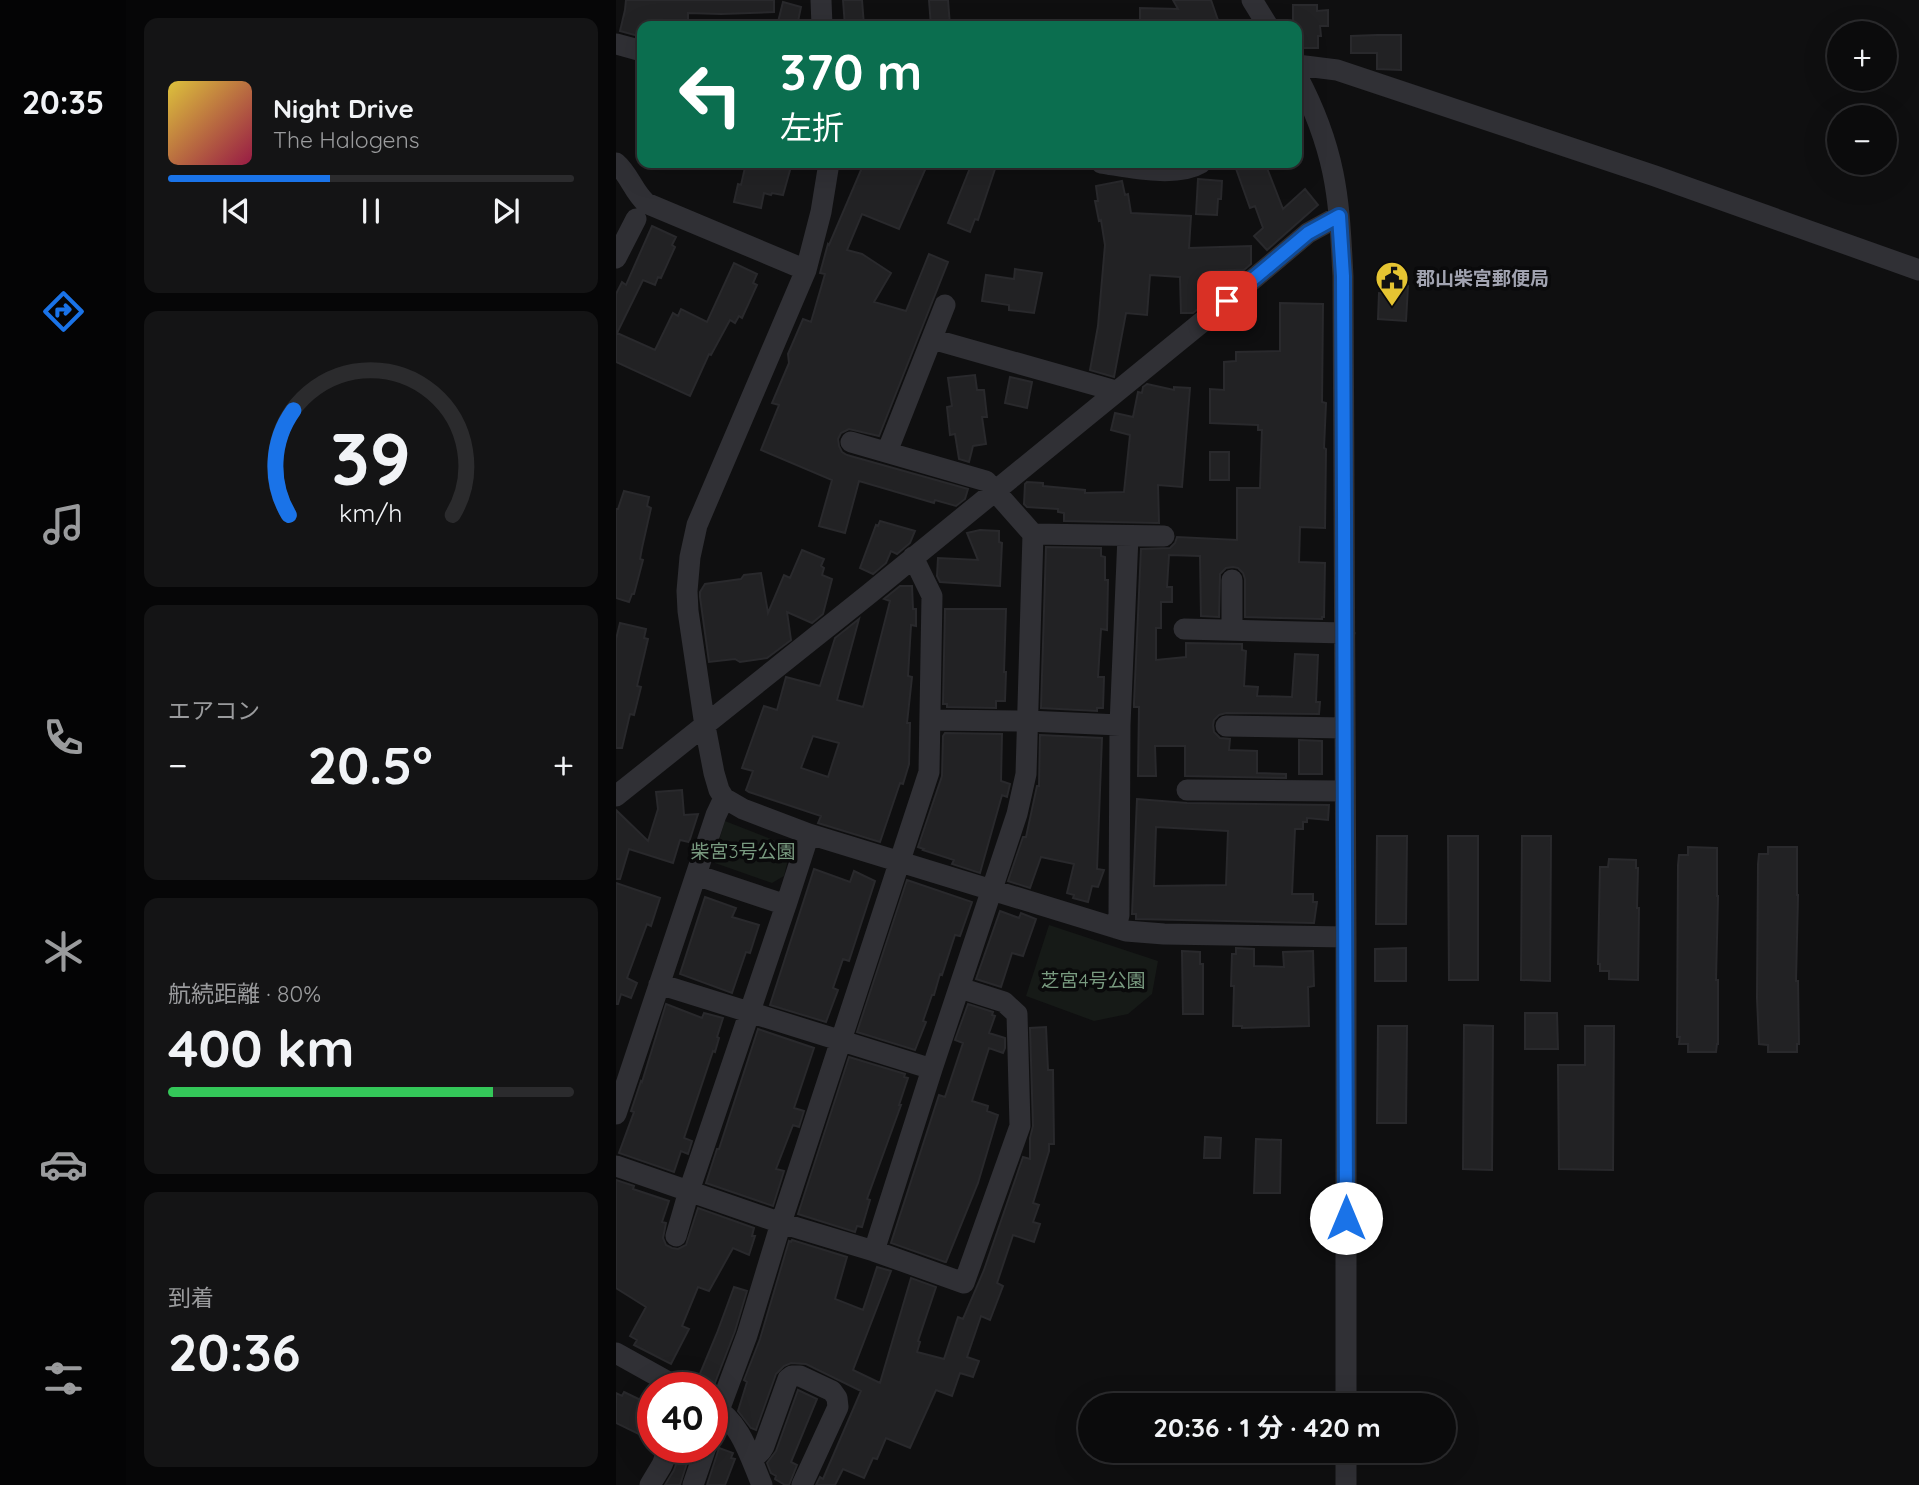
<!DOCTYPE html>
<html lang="ja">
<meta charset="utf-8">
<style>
:root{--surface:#0b0b0c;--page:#141415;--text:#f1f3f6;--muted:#9a9b9d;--line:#2b2b2d;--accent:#1a73e8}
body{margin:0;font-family:Quicksand,"Noto Sans JP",sans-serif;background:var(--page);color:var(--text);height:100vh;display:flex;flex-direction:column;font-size:26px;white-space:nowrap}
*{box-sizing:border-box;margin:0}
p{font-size:23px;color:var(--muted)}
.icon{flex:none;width:38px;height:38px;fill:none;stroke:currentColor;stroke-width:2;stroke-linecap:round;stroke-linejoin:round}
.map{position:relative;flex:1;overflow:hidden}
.sheet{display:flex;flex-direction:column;gap:18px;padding:18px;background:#060607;width:490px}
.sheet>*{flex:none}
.hud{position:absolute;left:21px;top:21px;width:665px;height:147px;border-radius:14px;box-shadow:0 7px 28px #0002,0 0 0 2px var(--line);background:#0b6e4f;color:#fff;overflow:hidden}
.controls{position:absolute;left:1211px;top:21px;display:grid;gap:14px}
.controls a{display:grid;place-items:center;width:70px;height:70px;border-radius:50%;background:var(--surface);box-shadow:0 7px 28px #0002,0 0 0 2px var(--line);font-size:35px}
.speed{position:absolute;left:21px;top:1372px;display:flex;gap:14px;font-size:35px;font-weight:700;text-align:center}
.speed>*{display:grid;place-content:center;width:91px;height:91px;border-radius:50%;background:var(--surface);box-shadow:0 7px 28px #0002,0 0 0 2px var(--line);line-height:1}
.speed .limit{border:10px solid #d22;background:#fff;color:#111}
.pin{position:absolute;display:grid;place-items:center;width:60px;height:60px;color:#fff;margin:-30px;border-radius:14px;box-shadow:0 4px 10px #0006}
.me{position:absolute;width:77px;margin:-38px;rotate:0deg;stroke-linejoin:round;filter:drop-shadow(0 0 5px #0008)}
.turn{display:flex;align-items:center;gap:24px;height:147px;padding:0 28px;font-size:32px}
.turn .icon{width:91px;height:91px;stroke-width:2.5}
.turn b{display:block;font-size:49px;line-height:60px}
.big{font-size:52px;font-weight:700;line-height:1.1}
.sheet .tile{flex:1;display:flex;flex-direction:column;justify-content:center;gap:10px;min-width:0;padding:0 24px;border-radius:14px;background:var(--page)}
.sheet .dial{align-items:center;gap:0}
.dial svg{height:182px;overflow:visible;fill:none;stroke:var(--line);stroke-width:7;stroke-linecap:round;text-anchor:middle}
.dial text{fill:var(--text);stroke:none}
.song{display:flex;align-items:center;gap:21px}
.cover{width:84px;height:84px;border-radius:10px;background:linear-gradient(135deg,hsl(50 70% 55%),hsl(340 70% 35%))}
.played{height:7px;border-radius:4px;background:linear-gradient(90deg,var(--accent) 40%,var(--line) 40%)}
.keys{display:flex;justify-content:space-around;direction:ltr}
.heat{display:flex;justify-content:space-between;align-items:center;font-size:38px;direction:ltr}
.charge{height:10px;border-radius:5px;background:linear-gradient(90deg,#34c759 80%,var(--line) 0)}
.trip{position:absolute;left:462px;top:1393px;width:378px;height:70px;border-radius:35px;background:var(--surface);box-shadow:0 7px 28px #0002,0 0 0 2px var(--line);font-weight:700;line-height:70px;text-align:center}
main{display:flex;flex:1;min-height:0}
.tab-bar{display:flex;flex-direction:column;width:126px;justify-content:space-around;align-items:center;background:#040405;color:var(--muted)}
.tab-bar .icon{width:49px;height:49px}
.tab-bar .current{color:var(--accent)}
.tab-bar b{font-size:32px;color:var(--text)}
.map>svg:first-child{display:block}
.green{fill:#161a17}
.building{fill:#222224;stroke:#29292c;stroke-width:2;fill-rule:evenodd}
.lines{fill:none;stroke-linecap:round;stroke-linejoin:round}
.minor{stroke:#303035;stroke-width:21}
.route-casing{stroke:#114b97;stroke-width:18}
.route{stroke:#1a73e8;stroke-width:12}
.labels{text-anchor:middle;stroke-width:7;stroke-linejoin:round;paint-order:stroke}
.poi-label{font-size:19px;font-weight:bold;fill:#a1a3b0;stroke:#0a0a0b;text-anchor:start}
.park-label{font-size:19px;fill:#799b80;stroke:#0a0a0b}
</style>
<main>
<nav class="tab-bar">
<b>20:35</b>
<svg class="icon current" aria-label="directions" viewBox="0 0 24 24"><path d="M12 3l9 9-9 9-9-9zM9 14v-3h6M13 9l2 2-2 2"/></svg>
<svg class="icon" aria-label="music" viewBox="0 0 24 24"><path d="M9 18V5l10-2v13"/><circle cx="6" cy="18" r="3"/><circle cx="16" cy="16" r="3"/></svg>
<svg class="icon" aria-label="phone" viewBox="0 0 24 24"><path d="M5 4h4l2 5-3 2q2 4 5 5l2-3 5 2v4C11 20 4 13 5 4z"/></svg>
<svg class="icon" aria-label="climate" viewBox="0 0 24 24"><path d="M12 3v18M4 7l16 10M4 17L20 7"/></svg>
<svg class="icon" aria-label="car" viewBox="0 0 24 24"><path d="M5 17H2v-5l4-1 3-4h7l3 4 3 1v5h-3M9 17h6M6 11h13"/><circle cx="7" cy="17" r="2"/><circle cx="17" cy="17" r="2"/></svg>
<svg class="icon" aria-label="filters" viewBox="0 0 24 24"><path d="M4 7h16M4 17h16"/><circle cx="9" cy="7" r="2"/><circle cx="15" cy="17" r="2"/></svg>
</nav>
<section class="sheet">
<div class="tile">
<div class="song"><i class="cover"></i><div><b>Night Drive</b><p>The Halogens</p></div></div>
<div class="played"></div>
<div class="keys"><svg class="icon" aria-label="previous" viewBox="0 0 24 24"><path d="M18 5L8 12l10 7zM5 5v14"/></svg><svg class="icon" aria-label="pause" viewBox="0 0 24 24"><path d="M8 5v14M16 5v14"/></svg><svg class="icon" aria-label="next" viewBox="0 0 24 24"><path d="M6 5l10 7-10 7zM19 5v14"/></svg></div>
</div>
<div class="tile dial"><svg viewBox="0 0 100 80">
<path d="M14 69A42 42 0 1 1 86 69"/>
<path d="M14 69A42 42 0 0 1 16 23" stroke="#1a73e8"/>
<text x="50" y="56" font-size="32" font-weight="700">39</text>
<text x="50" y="72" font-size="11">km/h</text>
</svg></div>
<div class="tile"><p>エアコン</p>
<div class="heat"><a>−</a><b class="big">20.5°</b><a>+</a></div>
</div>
<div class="tile"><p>航続距離 · 80%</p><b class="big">400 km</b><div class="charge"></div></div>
<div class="tile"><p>到着</p><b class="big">20:36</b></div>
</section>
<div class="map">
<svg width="1303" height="1485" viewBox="0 0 1303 1485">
<rect width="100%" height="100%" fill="#0f0f10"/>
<!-- green -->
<path class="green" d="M109 821 175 847 168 876 156 883 99 863 97 860Z
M433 925 542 961 536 994 512 1014 478 1021 410 996Z"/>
<!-- building -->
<path class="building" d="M10 0H158V12L105 14 72 13V26H26V37L4 31 9 10Z
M227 0H246L248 26H229Z
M313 0H332L334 26H315Z
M557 0H595L604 26H524V8L562 9Z
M167 2 185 7 181 26H161Z
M677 5H701V11L712 10V26H704L705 36H702V48H681V26H677Z
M761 35H785V70L761 69V53H735V36Z
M130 163H176L167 195 156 193 155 195 148 193 145 208 118 202 122 184 125 185Z
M248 163H312L283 229 246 214 231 250 246 254 275 273 258 302 290 311 313 254 332 262 263 436 233 429 225 433 222 439 223 446 226 452 231 455 352 489 349 499 340 506 319 500 318 503 243 481 229 533 203 526 216 480 145 450 163 405 156 403 173 363 172 354 187 319 195 322 209 274 204 273 212 244 213 245Z
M356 163H381L362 220 359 219 354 232 332 223Z
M618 163H649L667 209 689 189 702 205 651 250 638 236 647 228 639 206 634 208Z
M582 179 606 181 605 199H602L601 215 580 214Z
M506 181 509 195 512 194 515 213 575 216 573 248 635 246V264L628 270 594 271 595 297 589 302 583 303V308L577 313H565L564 277 534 275 531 315 510 313 498 377 474 370 482 326 489 245 485 220 483 221 479 201H482L480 186Z
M36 226 60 237 56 245 59 247 45 278 42 277 39 285 27 280 1 333 39 350 57 313 62 316 65 309 91 322 118 263 141 274 137 283 141 285 126 318 123 316 119 323 114 320 95 355 93 354 74 396 0 362V294L6 282 10 285Z
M399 269 426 273 418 313 393 310V305L366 301 370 275 398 279Z
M774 286H792L790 321 762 319 763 293 774 294Z
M664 303 707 304 706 402 710 403 708 448 710 449 709 528 684 527 683 562 709 563 708 617H706V619L629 617V579L627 573 622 568 617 567 610 568 604 574 603 617 585 616 584 556 553 555 551 587H556V602H545V628H540V660L570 657V643L626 644V650L630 651 628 686 642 687 641 696 676 697 679 654 702 655 700 702H704L703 714 610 713 603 715 598 720 597 725 598 732 604 738 614 739 613 750 641 751V773L670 774V778L569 776V746H539L540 776H522L523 707H518V703L525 549 554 548 559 543 561 537 621 540V488H644L646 430H642V425L594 423V389L608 390V362L620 361V352L664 351Z
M359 375 361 390H368L371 417H366L370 444 357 446 353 462 343 459 339 434 334 435 331 407 336 406 332 378Z
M394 377 416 382 411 408 389 403Z
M531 384 558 390V387L574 388 566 487 542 485 543 523 448 521V513L442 512V509L411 507 408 504 409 484 411 482 427 483V486L469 490V493L508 492 514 435 495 430 499 413 517 417 522 392 526 393 527 387Z
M594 452H613V480H594Z
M8 491 33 497 31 506 35 508 26 548 24 559 27 560 18 594H16L13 602 0 598V509H2Z
M264 521 299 531 294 543 281 554 275 551 270 563 257 574 244 568 260 525 262 526Z
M364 530 383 531V542L386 543 384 586 324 582 321 576 322 558 362 560 351 533Z
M430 547 485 548V556L489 557V580H492L491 630 485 629 482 677H488L487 708H481V711L425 708Z
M186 550 208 559 205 566 208 568 206 575 216 579 207 614 196 623 171 612 175 640 151 658 124 662 119 659 93 662 84 597V592L89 584 125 579 128 575 145 573 152 613 168 575 174 578Z
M284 586H296L297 609H300V626L295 625 292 676 296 677 291 723H294L293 764 287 784 284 783 264 842 202 823 205 816 133 792 130 790 137 771 126 768 148 706 161 710 170 677 204 686 219 638 243 619 221 700 247 707 274 601 268 599ZM197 736 223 743 212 777 185 768Z
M329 609H390L388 672H390L389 701H380V708L331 707V704H327Z
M4 623 30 629 28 638 32 639 21 686 25 687 18 715 14 714 6 748H0V639Z
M329 733 386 734 385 781 394 784 391 797 386 795 364 873 336 864 338 860 307 850 308 849 302 847 326 776 327 736Z
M424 735 486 738 481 869 488 870 482 887 476 886 472 902 457 898 458 895 451 893 458 864 425 857 414 888 392 881 407 837H410L421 786H423Z
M683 740 706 741V774H683Z
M66 790 68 815 82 814 73 842 64 840 57 863 13 849 4 879H0V810L32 841 42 809 40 792Z
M521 799 571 803 713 805 712 820 691 818V822H687V829H679L676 894H697V902H701L698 923 520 919V914H516ZM540 827 612 831 610 885 538 886Z
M761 836H791L790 924H760Z
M832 836H862V980H833Z
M906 836H935L934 981 905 980Z
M1072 847 1101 848V896H1102L1100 980H1102V1044H1101L1100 1052H1072V1044H1063L1064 1037H1061L1062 865 1063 855H1072Z
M1152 847H1181V895H1182L1180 981H1182L1183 1044H1181V1052H1152V1045L1143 1044 1141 998 1142 864 1143 854H1152Z
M993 859 1020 860V868H1022L1021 908H1023L1022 980 993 979V971H984V964H982L984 867H992Z
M198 869 234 882 238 871 259 881 233 961 227 959 217 988 222 990 210 1022 154 1005Z
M291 880 356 902 344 936 339 935 326 975 324 974 318 995H316L307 1021 310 1022 299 1050 241 1032Z
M0 883 44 898 35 926 31 924 11 978 21 983 15 998 5 994 2 1004H0Z
M89 897 120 908 116 917 143 925 134 953 130 952 116 993 64 974Z
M384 911 403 918 405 913 420 919 407 956 396 953 385 987 360 979Z
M620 948 638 949V966L668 967 667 952 697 951 698 986 692 987 693 1026 626 1028V1026H617L618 986H615L616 954H620Z
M790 948V981H759V949Z
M566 951 584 952V964H587V1014H567Z
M50 1004 86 1018 88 1013 107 1018 101 1037 103 1038 99 1052 97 1051 68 1138 76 1141 72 1154 65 1151 58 1172 3 1153 18 1112 15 1111 25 1081 26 1082Z
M352 1004 377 1012 376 1015 379 1016 373 1033 389 1038V1048L387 1053 373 1048 356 1101 372 1106 371 1111 382 1115 362 1183 330 1262H329L275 1243 323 1095 329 1097 347 1043 339 1040Z
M909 1013H941L942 1049H909Z
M848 1025 877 1026 876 1170 847 1169Z
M762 1026H791L790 1123H761Z
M969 1026H998L997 1170 943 1169 942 1065H969Z
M430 1027 432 1070H437L438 1144H433V1151L417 1203 423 1205 417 1222 424 1224 418 1242 397 1235 381 1283 387 1286 374 1320 365 1316 351 1357 363 1361 357 1377 344 1373 336 1396 320 1390 294 1448 270 1438 261 1459 257 1458 248 1478 227 1469 219 1485H200L204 1477 207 1479 245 1391 190 1364 175 1363 168 1366 160 1374 140 1430 135 1428 122 1411 131 1382 128 1380 144 1339 173 1241 175 1242 176 1240 231 1257 219 1299 247 1310 261 1267 275 1271 237 1370 264 1383 295 1278 320 1287 302 1341 304 1342 301 1352 328 1359 342 1317 347 1319 368 1270 407 1157 414 1159V1138L417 1126 414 1028Z
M142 1029 198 1048 178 1108 188 1111 183 1127 177 1125 160 1169 168 1171 157 1206 90 1183 101 1149H103Z
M233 1057 289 1074 288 1077 292 1078 283 1105H285L251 1199 254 1200 246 1227 241 1226 239 1232 182 1214Z
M589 1137 605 1138 604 1158H588Z
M640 1139 665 1140 664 1193H638Z
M0 1180 18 1186 17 1189 53 1201 46 1222 50 1223 47 1238 50 1245 56 1248 62 1249 70 1245 82 1208 138 1228 136 1236H139L133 1255 117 1248 93 1291 82 1287 66 1326 73 1329 55 1364 18 1345 21 1340 14 1336 30 1307 0 1288Z
M118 1287 131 1291 119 1331 97 1388H78L101 1333Z
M182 1390 201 1399 175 1462 181 1465 173 1485H169L159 1479 160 1476 155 1473 151 1463 160 1451Z
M8 1392 37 1406V1441L0 1423V1393L6 1396Z
M66 1447H76L64 1485H49L58 1470Z
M103 1448 117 1453 115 1458 119 1459 109 1485H91Z"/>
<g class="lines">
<!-- minor -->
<path class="minor" d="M205 0 206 26
M636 0 652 26
M0 44 26 51
M681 65 721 70 1039 176 1303 270
M681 76C697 106 710 139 717 173 724 207 725 242 727 276L730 937V1405
M0 163C13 174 17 191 30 203L190 270
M213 163 205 212 190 270 81 525 74 557 71 591 72 611 89 726 98 773 103 790 108 798 127 809 193 834 510 931 548 934 730 937
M485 163C513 167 560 178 585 163
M0 258 20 219
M316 339 500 391
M235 442 370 481 417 534 410 774 401 814 316 1069 258 1251
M271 452 329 305
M417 534 548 536
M616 580V630
M568 629 729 633
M315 720 411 721 504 725
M610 726 729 728
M571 790 729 791
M0 796 253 594 591 318 692 233 723 216
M80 875 170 905 193 834
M500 928 503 915 504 725 512 536
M43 984 316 1069
M0 1114 100 815 108 798
M0 1166 165 1223 258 1251 348 1283 404 1126 401 1014 388 1002 344 988
M60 1236 73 1191 170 905
M0 1353 63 1388
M96 1406C125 1422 134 1457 146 1485
M96 1429 131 1335 165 1223 313 772 316 596 297 557
M136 1460 145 1451 148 1446 172 1379 176 1376H184L216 1391 221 1398 222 1407 186 1485
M34 1485 46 1465 53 1447
M77 1485 90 1447
M730 1485V1451"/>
</g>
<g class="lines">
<defs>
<path id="route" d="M611 301 692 233 723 216 727 276 728 511 730 1218"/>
</defs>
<!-- route casing -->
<use href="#route" class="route-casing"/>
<!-- route -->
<use href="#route" class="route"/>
</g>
<!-- icons -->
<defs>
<symbol id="civic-pin" viewBox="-11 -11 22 30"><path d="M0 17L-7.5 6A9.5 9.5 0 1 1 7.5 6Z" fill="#e5c432" stroke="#0a0a0b"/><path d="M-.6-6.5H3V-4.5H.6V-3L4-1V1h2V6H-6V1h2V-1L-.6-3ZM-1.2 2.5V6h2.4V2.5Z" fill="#111"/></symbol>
</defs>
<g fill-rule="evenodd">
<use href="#civic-pin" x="757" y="259" width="38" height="52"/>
</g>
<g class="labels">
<!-- poi labels -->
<g class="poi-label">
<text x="800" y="285">郡山柴宮郵便局</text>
</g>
<!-- park labels -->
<g class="park-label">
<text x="127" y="858">柴宮3号公園</text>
<text x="477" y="987">芝宮4号公園</text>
</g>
</g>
</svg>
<div class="controls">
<a>+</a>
<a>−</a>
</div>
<div class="speed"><div class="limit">40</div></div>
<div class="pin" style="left:611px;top:301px;background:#d93025"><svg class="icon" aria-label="arrive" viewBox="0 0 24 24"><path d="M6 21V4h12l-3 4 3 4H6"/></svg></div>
<svg class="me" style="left:730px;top:1218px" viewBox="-20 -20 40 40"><circle r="19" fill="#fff"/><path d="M0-13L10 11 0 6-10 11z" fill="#1a73e8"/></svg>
<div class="trip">20:36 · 1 分 · 420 m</div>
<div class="hud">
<div class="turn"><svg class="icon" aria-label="left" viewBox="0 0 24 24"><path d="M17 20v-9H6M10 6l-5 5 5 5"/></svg><div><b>370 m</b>左折</div></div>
</div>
</div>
</main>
